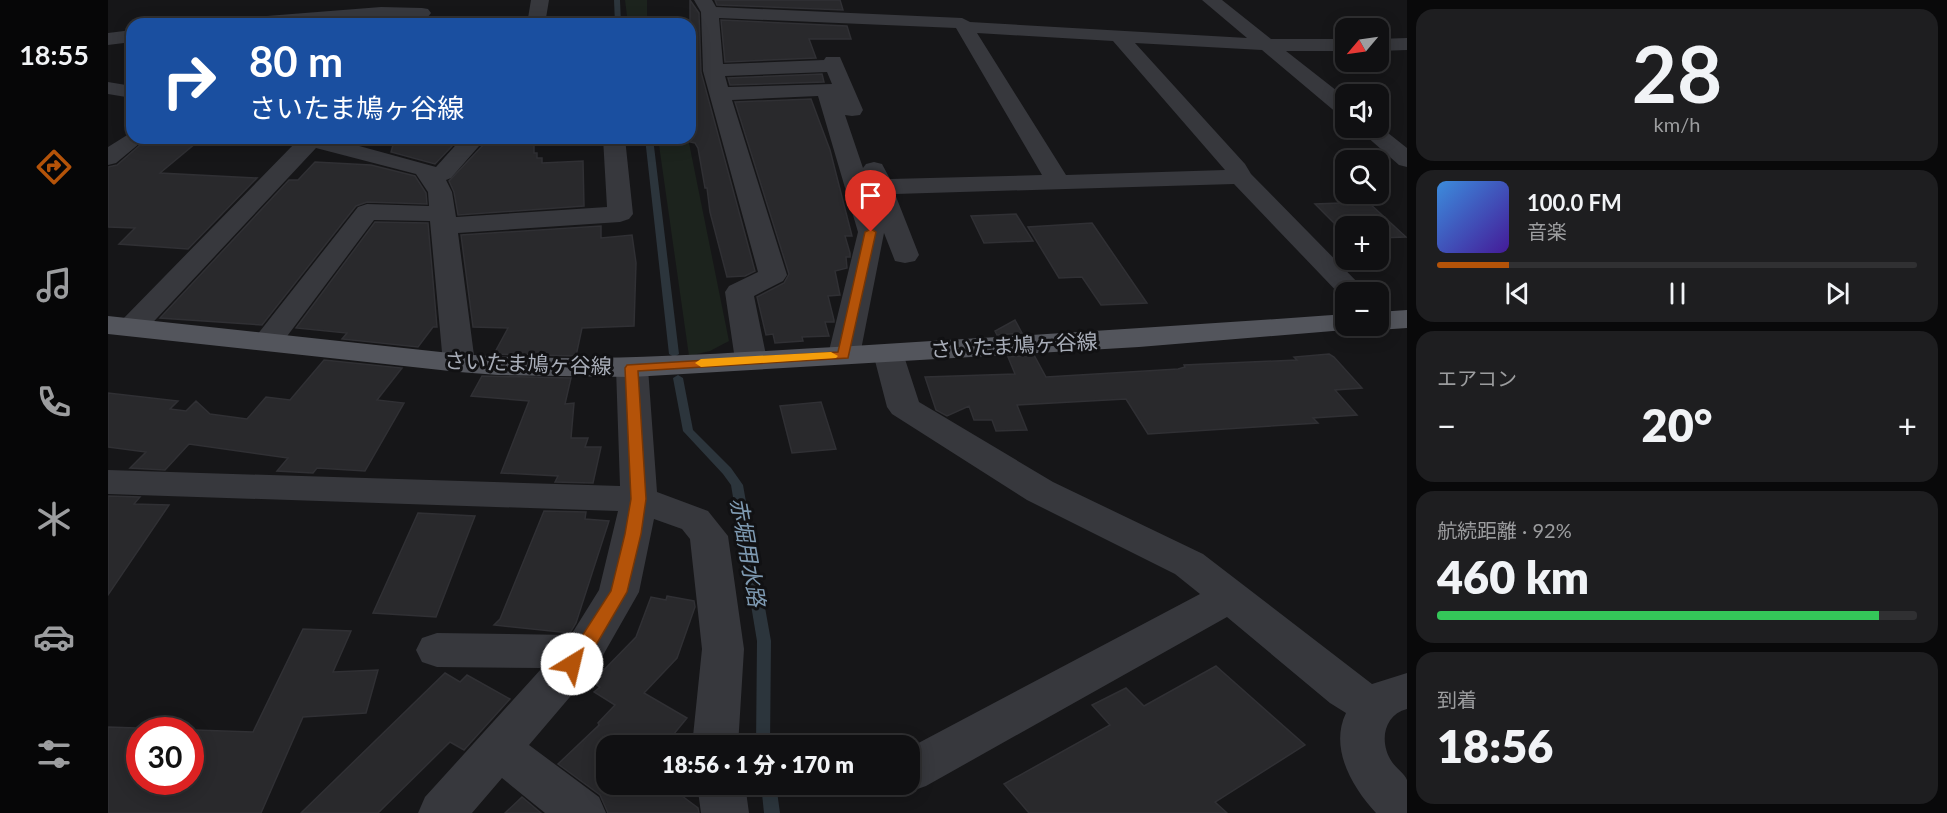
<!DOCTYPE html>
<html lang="ja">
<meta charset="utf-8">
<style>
:root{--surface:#101012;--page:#1e1e20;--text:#f1f3f6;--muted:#9c9d9f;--line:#303032;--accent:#b45309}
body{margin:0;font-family:Lato,"Noto Sans JP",sans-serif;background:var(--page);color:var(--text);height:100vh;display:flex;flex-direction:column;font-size:22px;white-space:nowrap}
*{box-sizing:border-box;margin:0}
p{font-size:20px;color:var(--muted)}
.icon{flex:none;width:33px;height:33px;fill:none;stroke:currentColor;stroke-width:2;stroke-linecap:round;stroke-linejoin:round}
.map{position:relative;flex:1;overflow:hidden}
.panel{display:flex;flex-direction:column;gap:9px;padding:9px;background:#09090a;width:540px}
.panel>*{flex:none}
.hud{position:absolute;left:18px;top:18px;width:570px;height:126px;border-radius:18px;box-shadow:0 3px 15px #0003,0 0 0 2px var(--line);background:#1a4fa0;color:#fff;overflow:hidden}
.needle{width:39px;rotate:241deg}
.tools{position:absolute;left:1227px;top:18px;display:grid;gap:12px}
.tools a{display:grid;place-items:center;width:54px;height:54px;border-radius:12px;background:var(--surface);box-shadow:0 3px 15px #0003,0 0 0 2px var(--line);font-size:30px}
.speed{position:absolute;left:18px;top:717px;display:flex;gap:12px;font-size:30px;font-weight:700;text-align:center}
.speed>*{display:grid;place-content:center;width:78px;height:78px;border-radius:50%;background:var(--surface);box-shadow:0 3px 15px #0003,0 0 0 2px var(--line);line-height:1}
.speed .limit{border:9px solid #d22;background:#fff;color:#111}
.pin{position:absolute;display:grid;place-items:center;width:51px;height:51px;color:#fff;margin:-62px -26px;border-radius:50% 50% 50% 0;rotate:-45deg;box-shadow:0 0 6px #0007}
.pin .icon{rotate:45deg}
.me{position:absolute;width:66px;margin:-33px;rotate:36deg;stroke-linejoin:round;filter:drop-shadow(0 0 4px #0008)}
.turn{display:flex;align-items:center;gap:21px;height:126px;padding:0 24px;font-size:27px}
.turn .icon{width:78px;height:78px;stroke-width:2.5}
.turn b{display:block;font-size:42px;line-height:51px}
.big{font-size:45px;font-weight:800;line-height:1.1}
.panel .card{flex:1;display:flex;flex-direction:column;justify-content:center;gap:9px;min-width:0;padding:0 21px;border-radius:18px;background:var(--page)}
.panel .dial{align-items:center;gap:0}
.dial b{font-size:78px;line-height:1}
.song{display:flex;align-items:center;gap:18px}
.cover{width:72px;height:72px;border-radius:9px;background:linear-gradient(135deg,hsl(210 70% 55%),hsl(260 70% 35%))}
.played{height:6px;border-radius:3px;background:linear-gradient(90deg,var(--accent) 15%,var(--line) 15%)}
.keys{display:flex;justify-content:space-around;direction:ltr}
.heat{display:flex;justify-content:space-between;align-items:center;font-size:33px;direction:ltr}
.charge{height:9px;border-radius:4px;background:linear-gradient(90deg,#34c759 92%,var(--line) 0)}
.trip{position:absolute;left:488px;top:735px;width:324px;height:60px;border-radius:18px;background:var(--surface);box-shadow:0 3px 15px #0003,0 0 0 2px var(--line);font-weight:800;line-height:60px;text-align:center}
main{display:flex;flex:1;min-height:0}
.dock{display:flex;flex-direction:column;width:108px;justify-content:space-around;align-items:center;background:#060607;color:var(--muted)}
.dock .icon{width:42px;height:42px}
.dock .current{color:var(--accent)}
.dock b{font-size:27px;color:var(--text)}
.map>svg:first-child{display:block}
.green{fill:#1c231d}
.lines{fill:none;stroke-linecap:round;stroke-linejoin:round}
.stream{fill:#2c353c;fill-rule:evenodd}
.building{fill:#29292c;stroke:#303034;stroke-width:1.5;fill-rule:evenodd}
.minor{fill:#37383d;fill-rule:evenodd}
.major{fill:#53555c;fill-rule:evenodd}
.route{fill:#b45309;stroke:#753606;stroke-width:1.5}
.slow{fill:#f59e0b}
.labels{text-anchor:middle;stroke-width:6;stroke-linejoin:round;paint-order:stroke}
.street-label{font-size:21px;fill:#a8adb8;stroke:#111113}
.water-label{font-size:22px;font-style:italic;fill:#7f9bb3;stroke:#111113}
</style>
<main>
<nav class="dock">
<b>18:55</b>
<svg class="icon current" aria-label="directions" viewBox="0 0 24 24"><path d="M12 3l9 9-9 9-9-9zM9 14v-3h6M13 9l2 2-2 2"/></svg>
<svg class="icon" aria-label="music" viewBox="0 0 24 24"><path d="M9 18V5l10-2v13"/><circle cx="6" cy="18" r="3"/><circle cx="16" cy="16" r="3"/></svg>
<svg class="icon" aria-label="phone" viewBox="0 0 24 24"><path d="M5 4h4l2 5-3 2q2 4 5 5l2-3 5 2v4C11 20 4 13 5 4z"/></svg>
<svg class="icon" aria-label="climate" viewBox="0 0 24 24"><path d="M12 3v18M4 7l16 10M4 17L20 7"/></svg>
<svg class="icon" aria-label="car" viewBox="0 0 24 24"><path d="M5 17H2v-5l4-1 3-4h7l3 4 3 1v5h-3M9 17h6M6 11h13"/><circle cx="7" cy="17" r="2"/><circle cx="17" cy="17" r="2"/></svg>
<svg class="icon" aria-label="filters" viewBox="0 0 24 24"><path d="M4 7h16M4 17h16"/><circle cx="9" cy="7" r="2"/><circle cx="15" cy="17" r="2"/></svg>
</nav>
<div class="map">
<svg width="1299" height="813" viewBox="0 0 1299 813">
<rect width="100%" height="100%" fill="#161618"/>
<!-- green -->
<path class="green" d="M517 0H539V15L542 24H520Z
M550 138H580L621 341 602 351 581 356Z"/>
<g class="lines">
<!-- stream -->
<path class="stream" d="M506 0H512L513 24H507Z
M537 138H545L571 354 566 357 561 354Z
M570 375 575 378 585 430 623 468 635 485 663 641 662 746H648L649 641 623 485 615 474 575 431 565 378Z
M653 784H668L672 813H656Z"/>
</g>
<!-- building -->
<path class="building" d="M582 0 591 13 593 72 647 271 637 276 619 277 602 212 599 188H597L590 148 587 143 582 142Z
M607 0H732L735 10 609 5Z
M613 20 739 26 743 39H701L708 58 617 62Z
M714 74 716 82 622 85 620 78Z
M703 99 722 150 744 236H737L742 253V257H738L739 268 727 271 732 295 720 296 726 320V322H717L721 336 694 337 695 341 667 343 665 334 658 335 649 297 676 283 681 274 627 102Z
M40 138H94L52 173 149 178 80 249 11 244 27 228 0 227V167L9 165Z
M287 138H345L346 144 327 164 283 152Z
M417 139V141L426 140V153H429V158H434V163L475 161 476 206 350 215 346 192 341 181 378 142Z
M207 162 263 165 307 176 318 193 319 204 259 202 248 206 154 325 52 318 181 180H190Z
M1260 202 1298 237 1270 238V226H1238V235L1207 204Z
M908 214 925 241 876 243 863 216Z
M267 222 320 223 329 327H325L310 347 234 339 239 333 188 328Z
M984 223 1039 303 993 305 974 277 951 278 920 227Z
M493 226V238L524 235 528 263 526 326 474 328 468 356 386 354 400 328 365 327 353 235Z
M907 320 914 333 889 335 887 331Z
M1221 354 1226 357 1254 388 1227 390 1249 415 1205 418 1210 423 1040 434 1018 399 909 405 919 430 888 431 884 420H866L861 406 839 416 828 410 817 377 907 374 900 357 926 355 938 377 1070 369 1077 367 1076 365 1189 360 1186 357Z
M216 360 294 368 269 400 296 403 257 471 209 468 205 473 169 471 180 458 81 444 57 470 22 468 38 452 0 447V393L70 401 62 409 78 411 88 401 102 414 139 419 158 397 182 400Z
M374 376 463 378 457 404 466 403 463 438H480L477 447H493L485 483 447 482 450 476 393 473 421 401 363 396Z
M713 402 728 449 684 453 672 406Z
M0 496 32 497 26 504 61 505 0 595Z
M436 511 478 512 477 519 501 521 468 623 462 633 386 625 392 619Z
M310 513 367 516 328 617 265 613Z
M559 596 586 601 587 607 569 658 536 693 579 718 556 746H498V784H558L590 808 591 813H500L492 795 450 764 491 725 490 723 507 705 486 692 492 687 484 682 528 637 543 597 558 600Z
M195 629 243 631 225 672 270 670 258 713 195 717 153 813H0V727L145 732ZM32 730H82V782H32Z
M1108 666 1197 745 1107 802 1119 813H921L896 784 1002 725 984 705 1018 688 1036 706Z
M337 673 352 682 359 675 402 699 356 750 342 742 270 813H193Z
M414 797 433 813H397Z"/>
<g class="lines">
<!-- minor -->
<path class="minor" d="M423 0H441L437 24H419Z
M586 0H604L608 7 854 18 862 22 1139 38 1094 0H1114L1163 39H1238V51H1178L1238 98V115L1230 114 1154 50 1027 43 1137 164 1143 174 1259 292H1238V299L1235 298 1126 184 787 194 811 255 807 261 797 263 787 261 776 233 752 355 747 362 736 364 725 362 720 355 750 232 710 96 624 100 679 275 675 281 646 296 659 360 654 367 643 369 632 367 627 360 617 292 621 286 650 272 595 71 593 12ZM611 18 848 28 934 175 782 179 774 164 766 162 758 164 755 168 737 115 744 116 752 115 755 110 732 57H718L716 60 615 64ZM869 33 1005 41 1117 170 958 175ZM719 72 724 84 620 87 617 76Z
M273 7 314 8 320 9 323 13 320 17 314 18 273 17 189 24H110L113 20 119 19Z
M24 30V42L0 45V33Z
M1299 38V50L1270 51V39Z
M0 82 24 86V98L0 94Z
M1270 125 1299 148V167L1291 165 1249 128H1270Z
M24 132V138H38L8 163 0 165V147Z
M184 138H222L328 167 354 138H378L343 178 338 180 344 192 348 217 499 207 495 138H517L525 214 521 219 512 222 350 233 367 363 362 370 351 372 340 370 335 363 322 221 266 220 171 347 160 350 149 347 145 341 149 335 250 207 259 204 321 206 320 192 308 174 208 148 35 333 24 336 13 333 9 327 13 321 187 143Z
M780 344 791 346 795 353 811 402 945 482 1095 554 1264 684 1299 673V709C1275 715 1271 743 1284 762 1288 768 1297 774 1299 780 1299 789 1299 804 1299 813H1268C1244 787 1221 748 1238 713L1222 703 1119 617 818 786 801 792 784 786 801 784V748L1092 594 1067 574 919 500 784 414 779 407 765 353 769 346Z
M524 359 535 361 540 368 549 492 600 511 620 536 636 649 630 746H584L594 649 582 539 574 529 546 519 531 592 490 664 421 745 491 797 498 813H437L394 778 364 813H310L317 797 434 668 329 667 314 662 308 650 314 638 329 633 463 635 491 590 510 511 0 494V470L512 486 508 368 513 361Z
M589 784H637L641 813H593Z"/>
<!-- major -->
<path class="major" d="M1299 310V328L1270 330 1258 326H1270V312Z
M1238 314V326H1251L1249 329 1031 347 524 377 390 375 351 372 0 334V316L351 354C482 364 613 353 745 346 909 336 1073 326 1238 314Z"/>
</g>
<!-- route -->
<path class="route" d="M763 229 768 232 740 358 530 371 538 499 533 534 519 592 481 657 471 669 464 671 458 669 456 664 503 591 517 534 523 499 517 368 519 365 730 352 757 232Z"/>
<!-- slow -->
<path class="slow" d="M723 352 730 356 728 358 593 367 587 363 593 359Z"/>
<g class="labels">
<!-- street labels -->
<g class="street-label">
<text transform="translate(906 346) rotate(-3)" y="7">さいたま鳩ヶ谷線</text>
<text transform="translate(420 364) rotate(2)" y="7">さいたま鳩ヶ谷線</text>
</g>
<!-- water labels -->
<g class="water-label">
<text transform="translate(640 552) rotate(80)" y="8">赤堀用水路</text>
</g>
</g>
</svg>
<div class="tools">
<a><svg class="needle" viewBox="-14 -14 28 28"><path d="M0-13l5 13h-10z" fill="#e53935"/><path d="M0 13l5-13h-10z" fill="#9c9d9f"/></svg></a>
<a><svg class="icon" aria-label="sound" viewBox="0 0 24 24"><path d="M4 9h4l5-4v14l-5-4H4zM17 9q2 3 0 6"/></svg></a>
<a><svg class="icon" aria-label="search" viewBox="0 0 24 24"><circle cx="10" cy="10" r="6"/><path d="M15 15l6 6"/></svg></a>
<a>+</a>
<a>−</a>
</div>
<div class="speed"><div class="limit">30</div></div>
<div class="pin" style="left:763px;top:232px;background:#d93025"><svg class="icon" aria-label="arrive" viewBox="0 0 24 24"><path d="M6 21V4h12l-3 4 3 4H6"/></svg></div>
<svg class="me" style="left:464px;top:664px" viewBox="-20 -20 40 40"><circle r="19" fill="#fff"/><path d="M0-13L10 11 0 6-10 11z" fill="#b45309"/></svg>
<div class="trip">18:56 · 1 分 · 170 m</div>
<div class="hud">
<div class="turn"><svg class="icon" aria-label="right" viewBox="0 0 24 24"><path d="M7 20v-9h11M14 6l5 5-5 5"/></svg><div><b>80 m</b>さいたま鳩ヶ谷線</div></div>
</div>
</div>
<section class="panel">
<div class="card dial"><b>28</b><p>km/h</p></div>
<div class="card">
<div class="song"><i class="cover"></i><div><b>100.0 FM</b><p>音楽</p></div></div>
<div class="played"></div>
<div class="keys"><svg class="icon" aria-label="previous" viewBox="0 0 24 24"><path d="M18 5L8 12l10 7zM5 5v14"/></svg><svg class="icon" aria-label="pause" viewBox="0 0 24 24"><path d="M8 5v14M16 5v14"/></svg><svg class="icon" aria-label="next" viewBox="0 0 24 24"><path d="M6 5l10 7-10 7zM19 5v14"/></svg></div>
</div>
<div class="card"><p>エアコン</p>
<div class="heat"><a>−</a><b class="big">20°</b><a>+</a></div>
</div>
<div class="card"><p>航続距離 · 92%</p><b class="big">460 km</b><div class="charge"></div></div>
<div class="card"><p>到着</p><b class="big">18:56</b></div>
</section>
</main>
